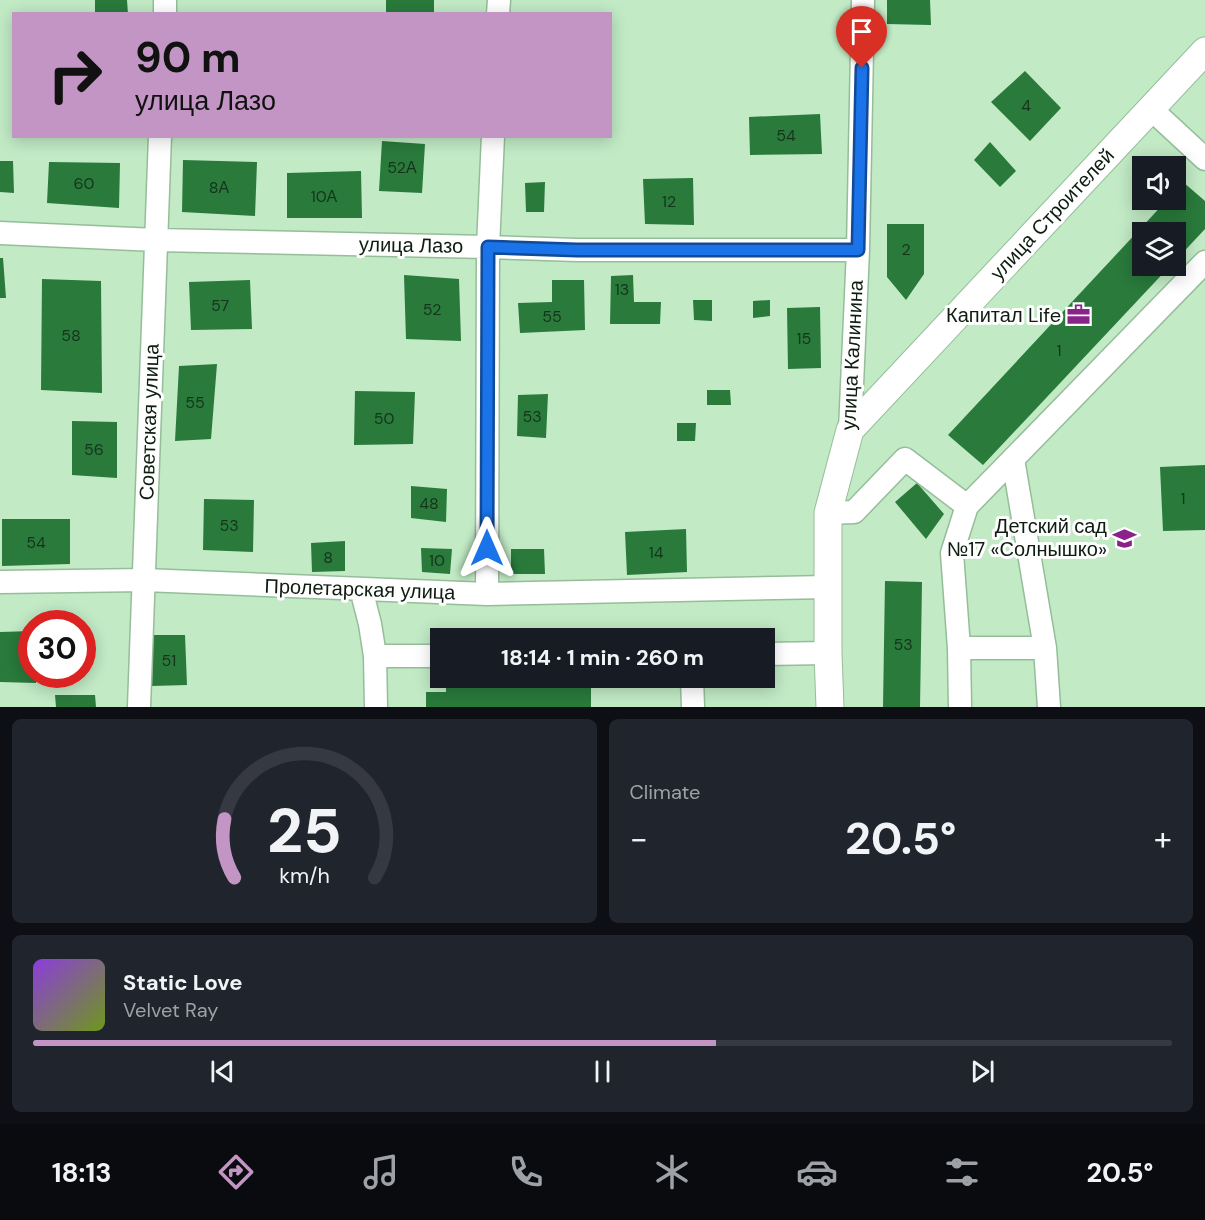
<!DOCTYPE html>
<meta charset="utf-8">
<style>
:root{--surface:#171b24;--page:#20242c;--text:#f1f3f6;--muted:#9ea1a6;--line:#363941;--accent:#c295c5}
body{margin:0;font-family:"DM Sans",sans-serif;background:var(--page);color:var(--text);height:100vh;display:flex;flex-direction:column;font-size:22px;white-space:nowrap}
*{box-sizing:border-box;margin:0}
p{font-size:20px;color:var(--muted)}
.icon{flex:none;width:33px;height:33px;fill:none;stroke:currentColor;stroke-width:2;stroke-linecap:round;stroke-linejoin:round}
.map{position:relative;height:707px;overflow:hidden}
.details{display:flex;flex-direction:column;gap:12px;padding:12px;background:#0d0f14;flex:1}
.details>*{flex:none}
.guide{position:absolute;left:12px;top:12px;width:600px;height:126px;border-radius:0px;box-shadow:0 3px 15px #0003;background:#c295c5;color:#111;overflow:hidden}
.buttons{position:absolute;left:1132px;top:156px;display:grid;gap:12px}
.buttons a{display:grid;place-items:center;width:54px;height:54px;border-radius:0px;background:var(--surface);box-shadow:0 3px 15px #0003;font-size:30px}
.speed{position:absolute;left:18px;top:610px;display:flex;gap:12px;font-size:30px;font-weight:700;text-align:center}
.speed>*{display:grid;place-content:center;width:78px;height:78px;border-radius:50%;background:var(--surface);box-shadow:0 3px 15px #0003;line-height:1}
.speed .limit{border:9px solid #d22;background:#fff;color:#111}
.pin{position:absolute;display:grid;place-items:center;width:51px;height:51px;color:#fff;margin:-62px -26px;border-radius:50% 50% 50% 0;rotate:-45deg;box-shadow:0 0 6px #0007}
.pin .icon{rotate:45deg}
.me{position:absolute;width:66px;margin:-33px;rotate:0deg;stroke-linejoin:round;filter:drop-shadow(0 0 4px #0008)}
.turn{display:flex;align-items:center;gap:21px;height:126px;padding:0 24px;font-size:27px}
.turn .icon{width:78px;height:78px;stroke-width:2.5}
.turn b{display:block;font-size:42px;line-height:51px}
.big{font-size:45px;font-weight:700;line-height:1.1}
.details .card{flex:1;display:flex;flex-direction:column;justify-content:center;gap:9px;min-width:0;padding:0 21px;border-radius:9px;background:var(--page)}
.details .dial{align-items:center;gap:0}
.dial svg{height:156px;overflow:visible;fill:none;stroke:var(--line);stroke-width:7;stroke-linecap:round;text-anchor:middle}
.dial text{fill:var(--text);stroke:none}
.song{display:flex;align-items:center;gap:18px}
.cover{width:72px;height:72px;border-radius:9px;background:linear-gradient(135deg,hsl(270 70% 55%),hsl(80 70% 35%))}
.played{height:6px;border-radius:3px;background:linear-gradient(90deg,var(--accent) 60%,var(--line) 60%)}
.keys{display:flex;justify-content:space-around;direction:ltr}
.heat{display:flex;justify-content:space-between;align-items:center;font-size:33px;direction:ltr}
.details .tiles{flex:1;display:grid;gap:12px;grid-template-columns:1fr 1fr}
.card:last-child{grid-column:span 2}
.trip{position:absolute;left:430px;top:628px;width:345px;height:60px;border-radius:0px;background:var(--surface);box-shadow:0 3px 15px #0003;font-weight:700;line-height:60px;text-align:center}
.dock{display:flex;height:96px;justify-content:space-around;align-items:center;background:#090b0e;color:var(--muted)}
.dock .icon{width:42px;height:42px}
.dock .current{color:var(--accent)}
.dock b{font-size:27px;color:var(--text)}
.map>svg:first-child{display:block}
.building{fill:#297a3b}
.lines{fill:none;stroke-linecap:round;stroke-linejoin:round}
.minor-casing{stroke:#96bd9a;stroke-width:25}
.major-casing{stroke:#96bd9a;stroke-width:29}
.minor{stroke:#fff;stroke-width:22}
.major{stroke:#fff;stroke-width:27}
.route-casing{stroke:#114b97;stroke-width:15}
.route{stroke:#1a73e8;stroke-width:10}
.labels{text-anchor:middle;stroke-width:6;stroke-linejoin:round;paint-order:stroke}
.number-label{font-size:16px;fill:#15341b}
.street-label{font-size:20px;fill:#0e1d10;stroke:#fefefe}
.poi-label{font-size:20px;fill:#0e1d10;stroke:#fefefe;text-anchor:end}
</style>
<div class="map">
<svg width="1205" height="707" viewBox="0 0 1205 707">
<rect width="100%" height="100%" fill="#c1eac5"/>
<!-- building -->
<path class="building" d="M95 0H127L128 14H95Z
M386 0H434V14H386Z
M887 0H930L931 25 887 24Z
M1025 71 1061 108 1030 141 991 102Z
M820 114 822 154 750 155 749 117Z
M382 141 425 144 422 193 379 191Z
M990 142 1016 171 1000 187 974 160Z
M183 160 257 162 255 216 182 212Z
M0 161H13L14 193 0 192Z
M49 162 120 163 119 208 47 203Z
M361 171 362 218H287V173Z
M693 178 694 225 645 224 643 179Z
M545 182 544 212H526L525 183Z
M1183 182 1205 201V229L1176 260V232H1143V266H1170L983 465 948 435 1167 200H1176V190Z
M887 224H924V274L906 300 887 277Z
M0 258H3L6 298H0Z
M404 275 459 279 461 341 406 339Z
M633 275 634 302H661L660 324H610L611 276Z
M42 279 101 281 102 393 41 390Z
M250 280 252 329 191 330 189 282Z
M552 280H584L585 330 520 333 518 303 552 302Z
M693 300H712V321L694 320Z
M770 300V316L753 318V301Z
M820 307 821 368 788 369 787 308Z
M217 364 211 439 175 441 179 366Z
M707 390H730L731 405H707Z
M355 391 415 392 413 444 354 445Z
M548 394 546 438 517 436 518 395Z
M72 421 117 422V478L72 475Z
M677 423H696L695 441H677Z
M1205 465V530L1163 531 1160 467Z
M917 483 944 514 926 539 895 502Z
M411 486 447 489 446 522 411 518Z
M204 499 254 500 253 552 203 550Z
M2 519H70V564L2 566Z
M686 529 687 572 627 575 625 532Z
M345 541V571L312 572 311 543Z
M421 548 452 549 450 574 422 572Z
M511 549H544L545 574H511Z
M885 581 922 582 920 707H883Z
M32 631V675H37L36 683 0 682V632Z
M153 635H185L187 685 152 686Z
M531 678H546V680H591V707H426V692H446V681H531Z
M55 695H95L96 707H56Z"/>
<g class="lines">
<defs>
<path id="minor" d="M165 14V0
M498 14 499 0
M1151 109 1205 159
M0 233 156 240 488 247 577 250H858
M850 430 858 250 863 0
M828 513 854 512 905 459 967 506 1013 459
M0 582 144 580 487 594 828 587
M361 589 370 624 375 656
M487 594 488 247 493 136
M959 648H1045
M765 654 828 653
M692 678 693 707
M139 707 160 136
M376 707 375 656H441
M960 707 959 648 952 553 967 506
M1049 707 1045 648 1013 459 1205 262"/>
<path id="major" d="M830 707 828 653V513L850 430 1205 51"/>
</defs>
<!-- minor casing -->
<use href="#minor" class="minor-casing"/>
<!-- major casing -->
<use href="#major" class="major-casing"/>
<!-- minor -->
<use href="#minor" class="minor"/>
<!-- major -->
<use href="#major" class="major"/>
</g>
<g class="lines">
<defs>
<path id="route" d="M487 548 488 247 577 250H858L862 68"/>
</defs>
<!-- route casing -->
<use href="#route" class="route-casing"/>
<!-- route -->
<use href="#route" class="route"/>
</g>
<!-- icons -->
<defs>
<symbol id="office-bare" viewBox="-9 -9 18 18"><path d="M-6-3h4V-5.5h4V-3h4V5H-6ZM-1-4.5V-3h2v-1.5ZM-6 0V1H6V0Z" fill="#89238a" stroke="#fefefe" stroke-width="2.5" paint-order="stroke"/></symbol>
<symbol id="school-bare" viewBox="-9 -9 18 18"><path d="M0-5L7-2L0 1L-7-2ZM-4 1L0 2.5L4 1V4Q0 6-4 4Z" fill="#89238a" stroke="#fefefe" stroke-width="2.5" paint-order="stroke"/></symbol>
</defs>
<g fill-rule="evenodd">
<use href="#office-bare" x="1062" y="298" width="33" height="33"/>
<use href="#school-bare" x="1108" y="522" width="33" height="33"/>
</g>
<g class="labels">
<!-- number labels -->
<g class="number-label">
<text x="1026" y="111">4</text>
<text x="786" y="141">54</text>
<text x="402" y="173">52А</text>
<text x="84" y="189">60</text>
<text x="219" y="193">8А</text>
<text x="324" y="202">10А</text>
<text x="669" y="207">12</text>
<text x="906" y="255">2</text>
<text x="622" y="295">13</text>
<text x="220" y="311">57</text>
<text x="432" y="315">52</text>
<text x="552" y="322">55</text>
<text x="71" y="341">58</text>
<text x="804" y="344">15</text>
<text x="1059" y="356">1</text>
<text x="195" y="408">55</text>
<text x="532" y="422">53</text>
<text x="384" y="424">50</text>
<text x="94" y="455">56</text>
<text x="1183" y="504">1</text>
<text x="429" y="509">48</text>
<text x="229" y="531">53</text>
<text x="36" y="548">54</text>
<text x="656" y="558">14</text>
<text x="328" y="563">8</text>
<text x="437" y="566">10</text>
<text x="903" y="650">53</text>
<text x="169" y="666">51</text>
</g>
<!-- street labels -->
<g class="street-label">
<text transform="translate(1052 214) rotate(-47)" y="7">улица Строителей</text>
<text transform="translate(411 245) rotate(1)" y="7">улица Лазо</text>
<text transform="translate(852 355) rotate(-87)" y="7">улица Калинина</text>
<text transform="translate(149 422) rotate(-88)" y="7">Советская улица</text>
<text transform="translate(360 589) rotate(2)" y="7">Пролетарская улица</text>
</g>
<!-- poi labels -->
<g class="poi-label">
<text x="1061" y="322">Капитал Life</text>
<text x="1107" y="533">Детский сад<tspan x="1107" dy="23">№17 «Солнышко»</tspan></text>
</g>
</g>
</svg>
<div class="buttons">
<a><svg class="icon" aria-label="sound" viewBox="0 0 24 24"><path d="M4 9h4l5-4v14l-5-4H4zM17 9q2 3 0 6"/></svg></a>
<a><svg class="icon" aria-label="layers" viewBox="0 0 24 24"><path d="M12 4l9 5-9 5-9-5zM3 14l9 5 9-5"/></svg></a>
</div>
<div class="speed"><div class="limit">30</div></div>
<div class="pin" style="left:862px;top:68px;background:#d93025"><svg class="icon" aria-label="arrive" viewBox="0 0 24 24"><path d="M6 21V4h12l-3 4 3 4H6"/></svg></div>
<svg class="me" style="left:487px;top:548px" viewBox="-20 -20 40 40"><path d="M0-17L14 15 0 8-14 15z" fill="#1a73e8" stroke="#fff" stroke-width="4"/></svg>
<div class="trip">18:14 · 1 min · 260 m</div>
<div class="guide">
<div class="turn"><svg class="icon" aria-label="right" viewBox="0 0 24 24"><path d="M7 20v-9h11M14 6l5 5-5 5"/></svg><div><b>90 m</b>улица Лазо</div></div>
</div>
</div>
<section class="details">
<div class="tiles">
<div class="card dial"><svg viewBox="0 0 100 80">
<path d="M14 69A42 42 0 1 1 86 69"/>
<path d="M14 69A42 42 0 0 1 9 39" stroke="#c295c5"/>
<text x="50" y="56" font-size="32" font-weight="700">25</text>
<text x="50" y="72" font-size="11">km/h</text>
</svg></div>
<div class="card"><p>Climate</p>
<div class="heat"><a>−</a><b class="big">20.5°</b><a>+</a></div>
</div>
<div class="card">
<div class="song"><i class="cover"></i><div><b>Static Love</b><p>Velvet Ray</p></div></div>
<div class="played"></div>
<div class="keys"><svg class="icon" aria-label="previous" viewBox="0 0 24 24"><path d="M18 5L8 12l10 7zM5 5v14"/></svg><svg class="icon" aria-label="pause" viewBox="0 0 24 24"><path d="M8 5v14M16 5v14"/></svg><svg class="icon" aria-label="next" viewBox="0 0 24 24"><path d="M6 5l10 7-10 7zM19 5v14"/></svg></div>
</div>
</div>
</section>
<nav class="dock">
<b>18:13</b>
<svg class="icon current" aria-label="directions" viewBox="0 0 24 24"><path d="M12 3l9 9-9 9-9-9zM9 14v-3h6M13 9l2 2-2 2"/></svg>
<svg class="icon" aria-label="music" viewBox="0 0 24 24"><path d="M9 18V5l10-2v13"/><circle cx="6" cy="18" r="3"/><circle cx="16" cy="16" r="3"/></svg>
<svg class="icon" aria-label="phone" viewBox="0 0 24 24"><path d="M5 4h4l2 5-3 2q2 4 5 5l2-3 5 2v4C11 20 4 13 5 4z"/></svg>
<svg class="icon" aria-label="climate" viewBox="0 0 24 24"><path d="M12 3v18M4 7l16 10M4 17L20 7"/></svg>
<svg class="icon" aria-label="car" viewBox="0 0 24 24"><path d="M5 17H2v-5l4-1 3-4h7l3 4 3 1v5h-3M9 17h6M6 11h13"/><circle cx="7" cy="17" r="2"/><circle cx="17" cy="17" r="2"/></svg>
<svg class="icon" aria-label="filters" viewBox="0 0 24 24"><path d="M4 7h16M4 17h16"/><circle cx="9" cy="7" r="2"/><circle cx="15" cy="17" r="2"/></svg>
<b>20.5°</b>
</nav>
